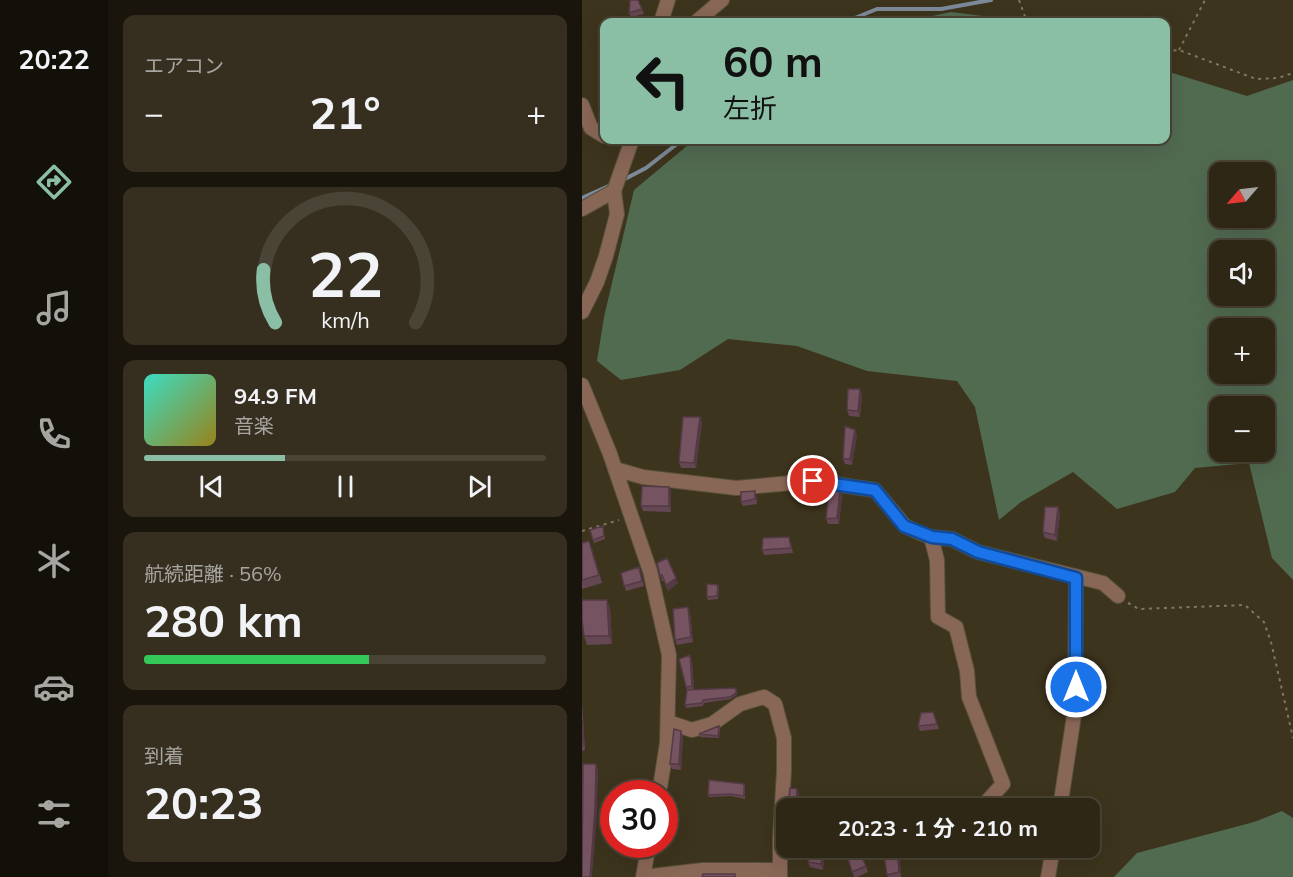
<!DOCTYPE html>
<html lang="ja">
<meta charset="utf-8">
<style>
:root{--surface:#2e2716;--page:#362f1f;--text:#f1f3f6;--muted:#a7a5a1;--line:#494435;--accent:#8abfa5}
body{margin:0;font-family:Mulish,"Noto Sans JP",sans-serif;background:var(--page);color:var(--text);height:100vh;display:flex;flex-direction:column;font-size:22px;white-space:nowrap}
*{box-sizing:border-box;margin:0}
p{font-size:20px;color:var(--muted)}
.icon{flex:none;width:33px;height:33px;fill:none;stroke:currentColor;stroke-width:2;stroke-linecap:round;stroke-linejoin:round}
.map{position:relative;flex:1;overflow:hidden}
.panel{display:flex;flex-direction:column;gap:15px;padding:15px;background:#19150c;width:474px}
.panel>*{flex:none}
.banner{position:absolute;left:18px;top:18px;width:570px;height:126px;border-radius:12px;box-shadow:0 6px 24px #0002,0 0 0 2px var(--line);background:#8abfa5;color:#111;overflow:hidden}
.needle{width:39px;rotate:242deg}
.buttons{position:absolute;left:627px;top:162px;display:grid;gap:12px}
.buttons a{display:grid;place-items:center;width:66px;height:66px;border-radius:12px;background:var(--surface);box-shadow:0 6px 24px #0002,0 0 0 2px var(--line);font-size:30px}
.speed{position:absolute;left:18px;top:780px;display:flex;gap:12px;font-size:30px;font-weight:700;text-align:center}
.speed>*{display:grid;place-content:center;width:78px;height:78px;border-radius:50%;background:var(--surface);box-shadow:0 6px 24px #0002,0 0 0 2px var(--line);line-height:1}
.speed .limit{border:9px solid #d22;background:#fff;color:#111}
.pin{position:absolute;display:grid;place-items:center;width:51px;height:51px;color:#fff;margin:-26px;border:3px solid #fff;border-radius:50%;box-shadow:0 2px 6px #0007}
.me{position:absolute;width:66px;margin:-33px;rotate:0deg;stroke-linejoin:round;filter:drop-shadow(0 0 4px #0008)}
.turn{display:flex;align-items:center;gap:21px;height:126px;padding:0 24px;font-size:27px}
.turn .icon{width:78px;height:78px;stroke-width:2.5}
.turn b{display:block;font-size:42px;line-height:51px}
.big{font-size:45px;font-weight:700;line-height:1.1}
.panel .tile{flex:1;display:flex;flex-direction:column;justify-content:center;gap:9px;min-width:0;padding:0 21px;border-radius:12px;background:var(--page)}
.panel .dial{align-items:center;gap:0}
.dial svg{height:156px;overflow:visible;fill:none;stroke:var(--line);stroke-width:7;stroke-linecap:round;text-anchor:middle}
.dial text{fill:var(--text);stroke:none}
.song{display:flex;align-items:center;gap:18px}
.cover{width:72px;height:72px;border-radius:9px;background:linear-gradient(135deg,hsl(170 70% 55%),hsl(50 70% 35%))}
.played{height:6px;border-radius:3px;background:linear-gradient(90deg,var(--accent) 35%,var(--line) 35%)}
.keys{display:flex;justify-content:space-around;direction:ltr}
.heat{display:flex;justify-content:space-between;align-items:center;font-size:33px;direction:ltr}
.charge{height:9px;border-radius:4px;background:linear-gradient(90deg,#34c759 56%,var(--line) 0)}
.trip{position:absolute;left:194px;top:798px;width:324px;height:60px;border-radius:12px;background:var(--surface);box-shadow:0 6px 24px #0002,0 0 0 2px var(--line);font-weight:700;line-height:60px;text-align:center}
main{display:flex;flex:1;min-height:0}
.tabs{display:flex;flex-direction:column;width:108px;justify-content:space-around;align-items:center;background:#121009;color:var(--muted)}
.tabs .icon{width:42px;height:42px}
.tabs .selected{color:var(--accent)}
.tabs b{font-size:27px;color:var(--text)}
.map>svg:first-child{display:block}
.forest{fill:#516b51;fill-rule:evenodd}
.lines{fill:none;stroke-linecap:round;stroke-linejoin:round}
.stream{stroke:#7c8998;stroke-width:4}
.minor-casing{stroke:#58503a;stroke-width:16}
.path{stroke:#7f7764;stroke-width:2;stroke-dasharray:3 4.5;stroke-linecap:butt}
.minor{stroke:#896757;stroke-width:14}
.wall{fill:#654753}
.shaded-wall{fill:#533a44}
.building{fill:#765361;stroke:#533a44;stroke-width:1.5}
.route-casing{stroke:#114b97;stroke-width:15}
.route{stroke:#1a73e8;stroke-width:10}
</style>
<main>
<nav class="tabs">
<b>20:22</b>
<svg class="icon selected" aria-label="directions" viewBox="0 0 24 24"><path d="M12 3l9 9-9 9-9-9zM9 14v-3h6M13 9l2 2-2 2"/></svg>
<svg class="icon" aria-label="music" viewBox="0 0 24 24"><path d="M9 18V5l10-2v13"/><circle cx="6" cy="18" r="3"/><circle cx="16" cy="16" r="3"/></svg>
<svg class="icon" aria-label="phone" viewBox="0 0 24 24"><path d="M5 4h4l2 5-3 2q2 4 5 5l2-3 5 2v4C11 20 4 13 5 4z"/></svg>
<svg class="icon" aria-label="climate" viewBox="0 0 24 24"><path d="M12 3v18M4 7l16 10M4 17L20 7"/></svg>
<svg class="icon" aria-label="car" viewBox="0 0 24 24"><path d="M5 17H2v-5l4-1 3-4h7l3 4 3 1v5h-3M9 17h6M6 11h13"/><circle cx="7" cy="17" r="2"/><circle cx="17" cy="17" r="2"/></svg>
<svg class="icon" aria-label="filters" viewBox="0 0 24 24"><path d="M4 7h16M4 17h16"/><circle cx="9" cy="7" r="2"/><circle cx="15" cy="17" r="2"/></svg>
</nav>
<section class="panel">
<div class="tile"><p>エアコン</p>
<div class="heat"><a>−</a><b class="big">21°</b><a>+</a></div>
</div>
<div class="tile dial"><svg viewBox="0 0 100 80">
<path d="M14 69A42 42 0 1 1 86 69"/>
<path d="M14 69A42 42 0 0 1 8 42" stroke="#8abfa5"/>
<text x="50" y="56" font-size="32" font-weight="700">22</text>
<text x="50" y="72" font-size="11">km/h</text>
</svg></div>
<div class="tile">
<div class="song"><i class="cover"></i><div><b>94.9 FM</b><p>音楽</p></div></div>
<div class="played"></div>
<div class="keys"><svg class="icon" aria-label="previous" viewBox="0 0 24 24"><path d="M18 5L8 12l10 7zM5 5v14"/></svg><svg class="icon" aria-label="pause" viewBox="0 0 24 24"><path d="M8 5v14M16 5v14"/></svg><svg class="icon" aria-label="next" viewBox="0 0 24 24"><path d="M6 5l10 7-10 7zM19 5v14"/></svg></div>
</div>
<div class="tile"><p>航続距離 · 56%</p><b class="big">280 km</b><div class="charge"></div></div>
<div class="tile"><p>到着</p><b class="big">20:23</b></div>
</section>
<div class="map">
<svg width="711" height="877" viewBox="0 0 711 877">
<rect width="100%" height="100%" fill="#3d341d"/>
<!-- forest -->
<path class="forest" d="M369 12 417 18 421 22H322Z
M584 71 665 96 711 80V580L690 558 667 463 613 468 593 492 535 509 491 472 439 502 417 520 393 407 375 381 285 371 215 346 146 339 98 370 39 380 15 361 22 317 52 190 112 140H584ZM638 172H682V218H638ZM638 250H682V296H638ZM638 328H682V374H638ZM638 406H682V452H638Z
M700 811 711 818V877H532L555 853 672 822Z"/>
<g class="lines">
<!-- stream -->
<path class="stream" d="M263 22 295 9H359L409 0
M39 181 64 168 100 140
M0 198 29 185"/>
<defs>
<path id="minor" d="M79 22 86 0
M114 22 140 0
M0 105 9 128 22 136
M0 209 32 191
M0 312 15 282 24 256 35 214 32 191 50 140
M0 385 28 454 68 571 87 655 85 743 77 794
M33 469 61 477 154 488 231 481 293 490 323 526 338 533 349 537 370 539 396 552 521 583 536 596
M349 537 355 560 356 617 374 627 385 671 387 697 421 784 399 808
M86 722 110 730 130 724 158 704 182 697 193 704 202 738V771L198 838
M478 808 493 709 494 577
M61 877 121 870H198
M61 877 67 844
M198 877V838H204
M466 877 471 848"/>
</defs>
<!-- minor casing -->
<use href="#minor" class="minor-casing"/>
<!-- path -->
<path class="path" d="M437 0 445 22
M597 50 623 0
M584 51 597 50 674 79 696 78 711 73
M0 531 37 520
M546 603 557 609 663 605 682 622 689 642 711 738"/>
<!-- minor -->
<use href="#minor" class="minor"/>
</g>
<!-- wall -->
<path class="wall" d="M56 0 62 14 49 17 47 13Z
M280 394 278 417 267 416 265 410Z
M118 417 120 423 114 468H99L97 462Z
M275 435 270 465 263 464 261 459Z
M87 487 89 493V512L61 511 59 506Z
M260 494 257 524H246L244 519Z
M174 495 175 504 161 506 159 502Z
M478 513 475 541 463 538 461 532Z
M21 526 23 539 12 543 8 530Z
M0 543 10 549 20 583 0 589Z
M209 543 211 553 182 555 180 550Z
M75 563 96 583 86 591 82 581H80Z
M57 567 62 586 44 591 39 573Z
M137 588 136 599 126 600 125 597Z
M25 600 28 608 30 644 5 645 2 636Z
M108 613 111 642 95 645 93 640Z
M110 661 112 690 154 688 155 695 149 699 122 703 121 706 104 708 103 705 105 691 104 687Z
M0 702 3 750 0 751Z
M351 712 357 729 338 731 336 726Z
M137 726 138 729 137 738 118 737 117 734Z
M99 731 101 736 99 770 90 769 88 764Z
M162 784 163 786V799L149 796 127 797 126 795Z
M230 848H243V849L241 870 228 867 226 862Z
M317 848 319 877H306L305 875Z
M264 851 284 866 286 872 275 877H272Z"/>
<!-- shaded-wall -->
<path class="shaded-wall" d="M278 389 280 394 278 417 276 411Z
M118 417 120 423 114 468 112 463Z
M273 430 275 435 270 465 268 459Z
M87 487 89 493V512L87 506Z
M258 489 260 494 257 524 255 518Z
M476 507 478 513 475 541 473 535Z
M94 578 96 583 86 591 84 585Z
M25 600 28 608 30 644 27 636Z
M106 607 108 613 111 642 109 637Z
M108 655 110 661 112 692 110 686Z
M154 688 155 695 149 699 148 697Z
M99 731 101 736 99 770 97 764Z
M14 764 16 770 15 816 10 877H8Z
M215 789 217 794 216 808 214 805Z
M241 848H243V849L241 870 239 864Z
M315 848H317L319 877 317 872Z"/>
<!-- building -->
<path class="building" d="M48 0H56L60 9 47 13Z
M266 389H278L276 411 265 410Z
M101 417H118L112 463 97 462Z
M263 426 273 430 268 459H261Z
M60 486 87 487V506H59Z
M247 489H258L255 518 244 519Z
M173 491V499L159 502V492Z
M463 507H476L473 535 461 532Z
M21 526 22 536 11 540 8 530Z
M207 537 209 548 180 550 181 538Z
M7 541 17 575 0 580V543Z
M85 558 94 578 84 585 80 575 78 576 75 563Z
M57 567 60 581 42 586 39 573Z
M125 584 136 585 135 596 125 597Z
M0 600H25L27 636H2L0 620Z
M106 607 109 637 93 640 91 609Z
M108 655 110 686 104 687 97 659Z
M154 688V693L148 697 121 700 120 703 103 705 105 690Z
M351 712 355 724 336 726 339 713Z
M0 720 2 745 0 746Z
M137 726 136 736 117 734Z
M92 729 99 731 97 764H88Z
M1 764H14L13 810 8 877H0Z
M127 780 162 784V796L148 794 126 795Z
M208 788 215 789 214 805 242 806 241 808H206Z
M230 848H241L239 864 226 862Z
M272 848H276L284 866 270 872 264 851Z
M301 848H315L317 872 305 875Z
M121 874H153V877H120Z"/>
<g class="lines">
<defs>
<path id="route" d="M231 481 293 490 322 526 350 537 370 539 396 552 494 578V687"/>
</defs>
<!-- route casing -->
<use href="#route" class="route-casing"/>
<!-- route -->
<use href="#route" class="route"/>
</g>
</svg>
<div class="buttons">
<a><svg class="needle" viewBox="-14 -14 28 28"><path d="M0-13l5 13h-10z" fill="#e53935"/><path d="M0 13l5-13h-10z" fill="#a7a5a1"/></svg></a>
<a><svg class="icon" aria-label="sound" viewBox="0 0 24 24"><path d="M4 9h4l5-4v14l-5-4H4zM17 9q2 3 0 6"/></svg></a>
<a>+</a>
<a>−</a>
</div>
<div class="speed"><div class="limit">30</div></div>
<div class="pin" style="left:231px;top:481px;background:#d93025"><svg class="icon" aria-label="arrive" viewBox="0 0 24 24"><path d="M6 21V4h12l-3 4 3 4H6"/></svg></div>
<svg class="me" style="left:494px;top:687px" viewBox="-20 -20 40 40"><circle r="17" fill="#1a73e8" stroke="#fff" stroke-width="3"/><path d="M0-11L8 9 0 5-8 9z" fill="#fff"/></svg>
<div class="trip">20:23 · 1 分 · 210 m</div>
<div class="banner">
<div class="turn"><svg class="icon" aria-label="left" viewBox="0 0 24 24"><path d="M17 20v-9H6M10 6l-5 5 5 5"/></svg><div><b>60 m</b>左折</div></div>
</div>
</div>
</main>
